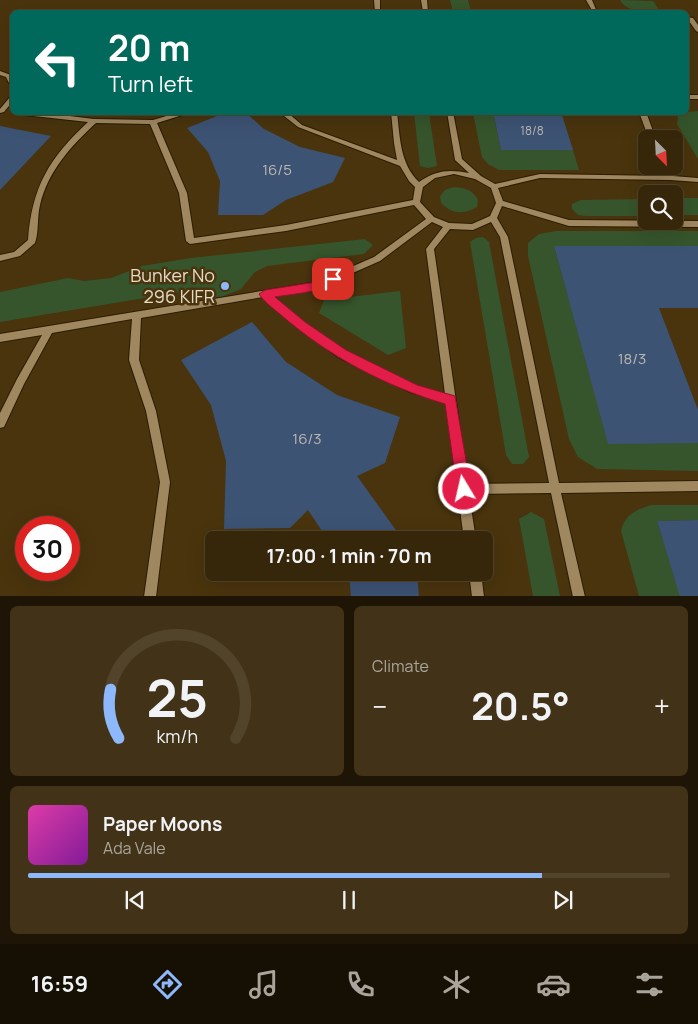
<!DOCTYPE html>
<meta charset="utf-8">
<style>
:root{--surface:#37270a;--page:#423318;--text:#f1f3f6;--muted:#aaa59c;--line:#51442b;--accent:#8db9fc}
body{margin:0;font-family:Manrope,sans-serif;background:var(--page);color:var(--text);height:100vh;display:flex;flex-direction:column;font-size:19px;white-space:nowrap}
*{box-sizing:border-box;margin:0}
p{font-size:16px;color:var(--muted)}
.icon{flex:none;width:28px;height:28px;fill:none;stroke:currentColor;stroke-width:2;stroke-linecap:round;stroke-linejoin:round}
.map{position:relative;height:596px;overflow:hidden}
.side{display:flex;flex-direction:column;gap:10px;padding:10px;background:#1e1506;flex:1}
.side>*{flex:none}
.hud{position:absolute;left:10px;top:10px;width:679px;height:105px;border-radius:8px;box-shadow:0 5px 20px #0002,0 0 0 1px var(--line);background:#00695c;color:#fff;overflow:hidden}
.needle{width:32px;rotate:156deg}
.tools{position:absolute;left:638px;top:130px;display:grid;gap:10px}
.tools a{display:grid;place-items:center;width:45px;height:45px;border-radius:8px;background:var(--surface);box-shadow:0 5px 20px #0002,0 0 0 1px var(--line);font-size:25px}
.speed{position:absolute;left:15px;top:516px;display:flex;gap:10px;font-size:25px;font-weight:700;text-align:center}
.speed>*{display:grid;place-content:center;width:65px;height:65px;border-radius:50%;background:var(--surface);box-shadow:0 5px 20px #0002,0 0 0 1px var(--line);line-height:1}
.speed .limit{border:8px solid #d22;background:#fff;color:#111}
.pin{position:absolute;display:grid;place-items:center;width:42px;height:42px;color:#fff;margin:-21px;border-radius:10px;box-shadow:0 2px 8px #0006}
.me{position:absolute;width:55px;margin:-28px;rotate:351deg;stroke-linejoin:round;filter:drop-shadow(0 0 4px #0008)}
.turn{display:flex;align-items:center;gap:18px;height:105px;padding:0 15px;font-size:22px}
.turn .icon{width:65px;height:65px;stroke-width:2.5}
.turn b{display:block;font-size:35px;line-height:42px}
.big{font-size:38px;font-weight:700;line-height:1.1}
.side .card{flex:1;display:flex;flex-direction:column;justify-content:center;gap:8px;min-width:0;padding:0 18px;border-radius:8px;background:var(--page)}
.side .dial{align-items:center;gap:0}
.dial svg{height:130px;overflow:visible;fill:none;stroke:var(--line);stroke-width:7;stroke-linecap:round;text-anchor:middle}
.dial text{fill:var(--text);stroke:none}
.song{display:flex;align-items:center;gap:15px}
.cover{width:60px;height:60px;border-radius:8px;background:linear-gradient(135deg,hsl(320 70% 55%),hsl(290 70% 35%))}
.played{height:5px;border-radius:2px;background:linear-gradient(90deg,var(--accent) 80%,var(--line) 80%)}
.keys{display:flex;justify-content:space-around;direction:ltr}
.heat{display:flex;justify-content:space-between;align-items:center;font-size:28px;direction:ltr}
.side .tiles{flex:1;display:grid;gap:10px;grid-template-columns:1fr 1fr}
.card:last-child{grid-column:span 2}
.trip{position:absolute;left:205px;top:531px;width:288px;height:50px;border-radius:8px;background:var(--surface);box-shadow:0 5px 20px #0002,0 0 0 1px var(--line);font-weight:700;line-height:50px;text-align:center}
.tab-bar{display:flex;height:80px;justify-content:space-around;align-items:center;background:#161004;color:var(--muted)}
.tab-bar .icon{width:35px;height:35px}
.tab-bar .selected{color:var(--accent)}
.tab-bar b{font-size:22px;color:var(--text)}
.map>svg:first-child{display:block}
.green{fill:#36552c}
.building{fill:#3d5374}
.lines{fill:none;stroke-linecap:round;stroke-linejoin:round}
.minor-casing{stroke:#2c1c01;stroke-width:2}
.minor{fill:#9f8760;fill-rule:evenodd}
.route{fill:#e11d48;stroke:#92132f}
.poi-dot{fill:#8db9fc;stroke:#49340d;stroke-width:2}
.labels{text-anchor:middle;stroke-width:5;stroke-linejoin:round;paint-order:stroke}
.far-number-label{font-size:12px;fill:#bcb8b1}
.number-label{font-size:15px;fill:#bcb8b1}
.poi-label{font-size:18px;fill:#e6d9c5;stroke:#49340d;text-anchor:end}
</style>
<div class="map">
<svg width="698" height="597" viewBox="0 0 698 597">
<rect width="100%" height="100%" fill="#49340d"/>
<!-- green -->
<path class="green" d="M450 0H468L471 12H453Z
M620 0 653 1 659 10C645 10 628 14 620 0Z
M698 111V159L677 124 678 116 687 112Z
M414 113H429L437 166 428 168 420 166Z
M473 113H493L501 150H573L579 170H499L488 164 482 157Z
M454 187C466 188 473 190 478 200L477 207C463 215 452 214 441 203L440 196 445 190Z
M674 198H698V215H674Z
M646 199V216H587L578 215 572 209V204L581 200Z
M556 231H698V246H554L608 443H698V471L597 469 578 457 569 439 528 256V243L539 234Z
M483 237 489 242 529 457 523 464H512L506 455 470 242 476 238Z
M365 239 373 245 364 254 267 266 255 272 241 289 221 297H205L199 289 0 322V292L68 278 84 281 111 278 142 266 191 258Z
M400 291 406 348 388 355 319 313 324 300Z
M651 505H698V520L657 521 680 596H639L621 531C625 514 636 510 651 505Z
M531 512 544 519 560 596H533L519 519Z"/>
<!-- building -->
<path class="building" d="M227 112H245L264 129 300 147 345 158 333 182 286 200 263 215H218L220 181 208 152 187 128Z
M493 112H561L573 150H501Z
M0 126 51 136 0 190Z
M554 246H698V308H659L698 410V443L608 444Z
M252 322 286 362 337 395 400 417 385 463 357 476 403 540H328L308 510 290 528 224 529 226 461 211 405 181 360Z
M698 520V597H680L657 521Z
M349 572H417L419 597H351Z"/>
<g class="lines">
<defs>
<path id="minor" d="M374 0H380V12H375Z
M421 0H427L428 12H423Z
M586 0H592L597 12H593Z
M686 17 693 18 698 25V32L696 31 689 21H686Z
M0 71 11 75 12 86 10 85 6 77 0 75Z
M686 95H698V99H686Z
M12 96V102L4 112 0 113V109L10 97Z
M12 111V112H37L94 119 153 120 180 112H192L157 123 187 193 194 238 286 225 413 200 415 187 409 181 400 166 298 127 279 112H287L302 125 397 160 394 143 391 112H397C400 137 400 164 419 182 436 170 449 169 469 173L455 160 447 112H453L462 159 481 176 495 184 540 174 665 176 661 166H669L673 176 698 178V182L670 180 540 178 498 188 503 201 569 220 698 221V227L569 226 502 206 497 218 508 237 559 483 698 481V491L561 493 585 597H573L551 493 469 494 476 540H464L446 403 410 392 338 357 297 327 263 297 141 318 139 360 156 411 170 482 156 597H144L160 482 146 411 129 360 132 319 52 333 24 384 4 427 0 428V413L17 379 42 335 0 342V334L317 282 374 257 426 219 414 205 286 231 190 244 186 241 179 193 150 124 96 123C71 146 48 171 40 205 37 217 39 232 35 243L20 256 0 261V255L14 252 28 240C32 187 49 158 88 122L15 114 13 113 12 112ZM454 174 475 179 491 188 496 203 490 216 472 224 449 223 434 217 420 202 423 187 435 178ZM432 222 443 227 426 249 445 394 415 386 344 351 303 323 273 296 321 287 380 261ZM491 222 500 237 549 483 468 484 434 249 450 229 473 230Z
M639 112H646L656 139H649Z
M469 572H481L484 597H472Z"/>
</defs>
<!-- minor casing -->
<use href="#minor" class="minor-casing"/>
<!-- minor -->
<use href="#minor" class="minor"/>
</g>
<!-- route -->
<path class="route" d="M333 275 337 276 338 279C328 292 292 294 275 297L305 322 346 350 417 385 455 396 471 489 469 494 464 496 459 494 457 489 445 404C385 386 328 356 281 315 274 309 264 302 259 294L265 290 316 282Z"/>
<!-- markers -->
<circle class="poi-dot" cx="225" cy="286" r="5"/>
<g class="labels">
<!-- far-number labels -->
<g class="far-number-label">
<text x="532" y="135">18/8</text>
</g>
<!-- number labels -->
<g class="number-label">
<text x="277" y="175">16/5</text>
<text x="632" y="364">18/3</text>
<text x="307" y="444">16/3</text>
</g>
<!-- poi labels -->
<g class="poi-label">
<text x="215" y="282">Bunker No<tspan x="215" dy="21">296 KIFR</tspan></text>
</g>
</g>
</svg>
<div class="tools">
<a><svg class="needle" viewBox="-14 -14 28 28"><path d="M0-13l5 13h-10z" fill="#e53935"/><path d="M0 13l5-13h-10z" fill="#aaa59c"/></svg></a>
<a><svg class="icon" aria-label="search" viewBox="0 0 24 24"><circle cx="10" cy="10" r="6"/><path d="M15 15l6 6"/></svg></a>
</div>
<div class="speed"><div class="limit">30</div></div>
<div class="pin" style="left:333px;top:279px;background:#d93025"><svg class="icon" aria-label="arrive" viewBox="0 0 24 24"><path d="M6 21V4h12l-3 4 3 4H6"/></svg></div>
<svg class="me" style="left:464px;top:489px" viewBox="-20 -20 40 40"><circle r="17" fill="#e11d48" stroke="#fff" stroke-width="3"/><path d="M0-11L8 9 0 5-8 9z" fill="#fff"/></svg>
<div class="trip">17:00 · 1 min · 70 m</div>
<div class="hud">
<div class="turn"><svg class="icon" aria-label="left" viewBox="0 0 24 24"><path d="M17 20v-9H6M10 6l-5 5 5 5"/></svg><div><b>20 m</b>Turn left</div></div>
</div>
</div>
<section class="side">
<div class="tiles">
<div class="card dial"><svg viewBox="0 0 100 80">
<path d="M14 69A42 42 0 1 1 86 69"/>
<path d="M14 69A42 42 0 0 1 9 39" stroke="#8db9fc"/>
<text x="50" y="56" font-size="32" font-weight="700">25</text>
<text x="50" y="72" font-size="11">km/h</text>
</svg></div>
<div class="card"><p>Climate</p>
<div class="heat"><a>−</a><b class="big">20.5°</b><a>+</a></div>
</div>
<div class="card">
<div class="song"><i class="cover"></i><div><b>Paper Moons</b><p>Ada Vale</p></div></div>
<div class="played"></div>
<div class="keys"><svg class="icon" aria-label="previous" viewBox="0 0 24 24"><path d="M18 5L8 12l10 7zM5 5v14"/></svg><svg class="icon" aria-label="pause" viewBox="0 0 24 24"><path d="M8 5v14M16 5v14"/></svg><svg class="icon" aria-label="next" viewBox="0 0 24 24"><path d="M6 5l10 7-10 7zM19 5v14"/></svg></div>
</div>
</div>
</section>
<nav class="tab-bar">
<b>16:59</b>
<svg class="icon selected" aria-label="directions" viewBox="0 0 24 24"><path d="M12 3l9 9-9 9-9-9zM9 14v-3h6M13 9l2 2-2 2"/></svg>
<svg class="icon" aria-label="music" viewBox="0 0 24 24"><path d="M9 18V5l10-2v13"/><circle cx="6" cy="18" r="3"/><circle cx="16" cy="16" r="3"/></svg>
<svg class="icon" aria-label="phone" viewBox="0 0 24 24"><path d="M5 4h4l2 5-3 2q2 4 5 5l2-3 5 2v4C11 20 4 13 5 4z"/></svg>
<svg class="icon" aria-label="climate" viewBox="0 0 24 24"><path d="M12 3v18M4 7l16 10M4 17L20 7"/></svg>
<svg class="icon" aria-label="car" viewBox="0 0 24 24"><path d="M5 17H2v-5l4-1 3-4h7l3 4 3 1v5h-3M9 17h6M6 11h13"/><circle cx="7" cy="17" r="2"/><circle cx="17" cy="17" r="2"/></svg>
<svg class="icon" aria-label="filters" viewBox="0 0 24 24"><path d="M4 7h16M4 17h16"/><circle cx="9" cy="7" r="2"/><circle cx="15" cy="17" r="2"/></svg>
</nav>
